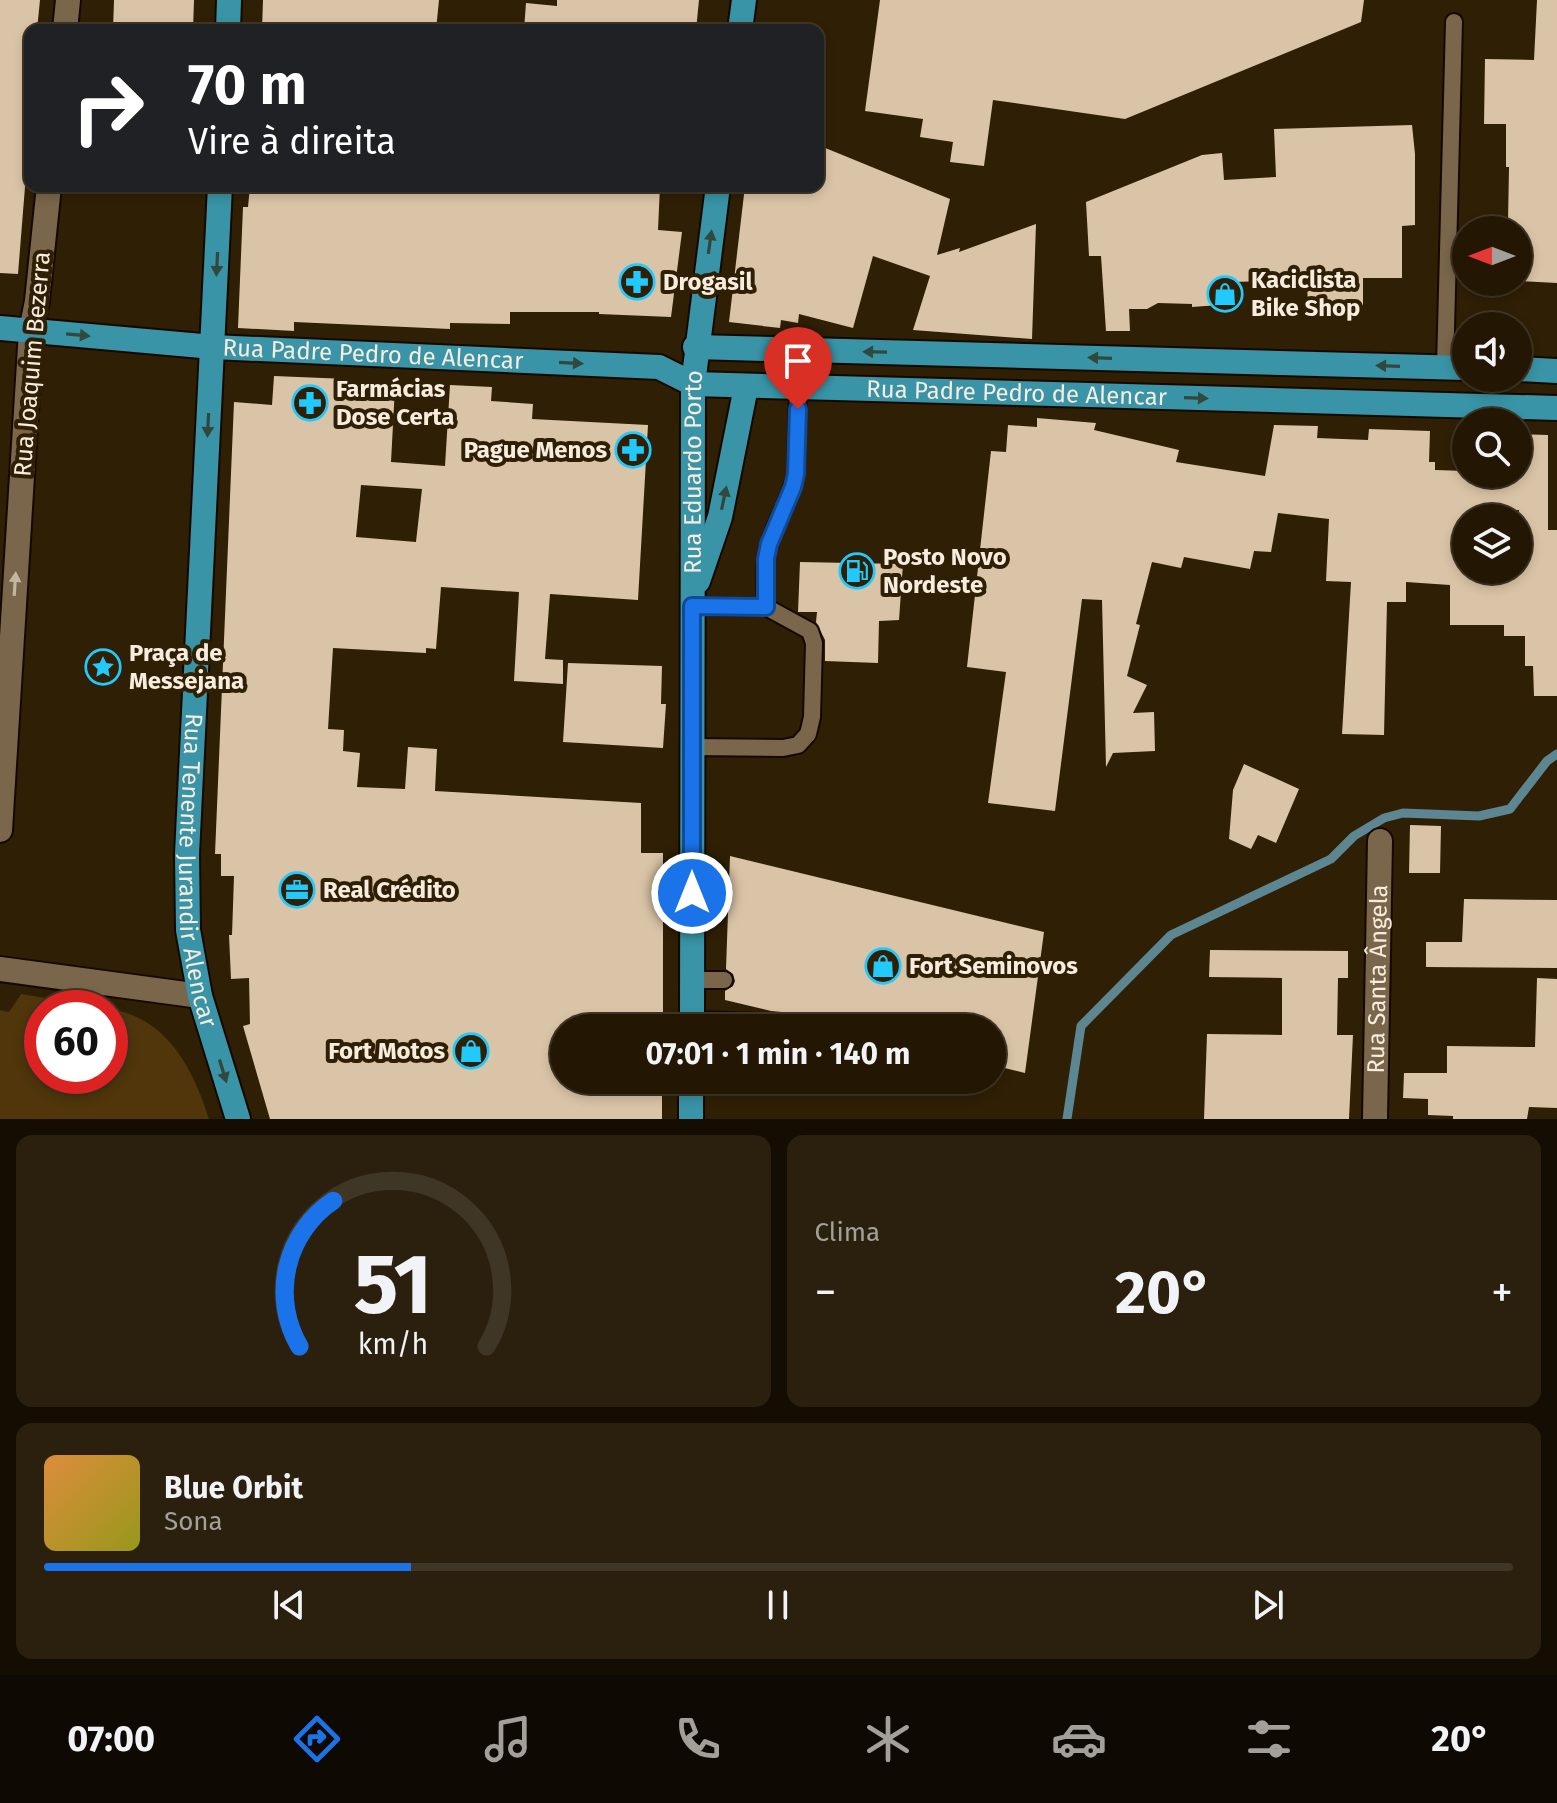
<!DOCTYPE html>
<html lang="pt">
<meta charset="utf-8">
<style>
:root{--surface:#231704;--page:#2b200e;--text:#f1f3f6;--muted:#a39f9a;--line:#403626;--accent:#1a73e8}
body{margin:0;font-family:"Fira Sans",sans-serif;background:var(--page);color:var(--text);height:100vh;display:flex;flex-direction:column;font-size:30px;white-space:nowrap}
*{box-sizing:border-box;margin:0}
p{font-size:26px;color:var(--muted)}
.icon{flex:none;width:44px;height:44px;fill:none;stroke:currentColor;stroke-width:2;stroke-linecap:round;stroke-linejoin:round}
.map{position:relative;height:1119px;overflow:hidden}
.sheet{display:flex;flex-direction:column;gap:16px;padding:16px;background:#130d02;flex:1}
.sheet>*{flex:none}
.banner{position:absolute;left:24px;top:24px;width:800px;height:168px;border-radius:16px;box-shadow:0 4px 12px #0003,0 0 0 2px var(--line);background:#202124;color:#fff;overflow:hidden}
.needle{width:52px;rotate:270deg}
.tools{position:absolute;left:1452px;top:216px;display:grid;gap:16px}
.tools a{display:grid;place-items:center;width:80px;height:80px;border-radius:50%;background:var(--surface);box-shadow:0 4px 12px #0003,0 0 0 2px var(--line);font-size:40px}
.speed{position:absolute;left:24px;top:990px;display:flex;gap:16px;font-size:40px;font-weight:700;text-align:center}
.speed>*{display:grid;place-content:center;width:104px;height:104px;border-radius:50%;background:var(--surface);box-shadow:0 4px 12px #0003,0 0 0 2px var(--line);line-height:1}
.speed .limit{border:12px solid #d22;background:#fff;color:#111}
.pin{position:absolute;display:grid;place-items:center;width:68px;height:68px;color:#fff;margin:-82px -34px;border-radius:50% 50% 50% 0;rotate:-45deg;box-shadow:0 0 8px #0007}
.pin .icon{rotate:45deg}
.me{position:absolute;width:88px;margin:-44px;rotate:0deg;stroke-linejoin:round;filter:drop-shadow(0 0 6px #0008)}
.turn{display:flex;align-items:center;gap:28px;height:168px;padding:0 32px;font-size:36px}
.turn .icon{width:104px;height:104px;stroke-width:2.5}
.turn b{display:block;font-size:56px;line-height:68px}
.big{font-size:60px;font-weight:700;line-height:1.1}
.sheet .card{flex:1;display:flex;flex-direction:column;justify-content:center;gap:12px;min-width:0;padding:0 28px;border-radius:16px;background:var(--page)}
.sheet .dial{align-items:center;gap:0}
.dial svg{height:208px;overflow:visible;fill:none;stroke:var(--line);stroke-width:7;stroke-linecap:round;text-anchor:middle}
.dial text{fill:var(--text);stroke:none}
.song{display:flex;align-items:center;gap:24px}
.cover{width:96px;height:96px;border-radius:12px;background:linear-gradient(135deg,hsl(30 70% 55%),hsl(60 70% 35%))}
.played{height:8px;border-radius:4px;background:linear-gradient(90deg,var(--accent) 25%,var(--line) 25%)}
.keys{display:flex;justify-content:space-around;direction:ltr}
.heat{display:flex;justify-content:space-between;align-items:center;font-size:44px;direction:ltr}
.sheet .tiles{flex:1;display:grid;gap:16px;grid-template-columns:1fr 1fr}
.card:last-child{grid-column:span 2}
.trip{position:absolute;left:550px;top:1014px;width:456px;height:80px;border-radius:40px;background:var(--surface);box-shadow:0 4px 12px #0003,0 0 0 2px var(--line);font-weight:700;line-height:80px;text-align:center}
.menu{display:flex;height:128px;justify-content:space-around;align-items:center;background:#0e0902;color:var(--muted)}
.menu .icon{width:56px;height:56px}
.menu .on{color:var(--accent)}
.menu b{font-size:36px;color:var(--text)}
.map>svg:first-child{display:block}
.green{fill:#50360a}
.lines{fill:none;stroke-linecap:round;stroke-linejoin:round}
.stream{stroke:#5c8691;stroke-width:9}
.building{fill:#dac4a7;fill-rule:evenodd}
.service-casing{stroke:#160800;stroke-width:20}
.pedestrian-casing{stroke:#160800;stroke-width:28}
.minor-casing{stroke:#160800;stroke-width:28}
.primary-casing{stroke:#160800;stroke-width:28}
.service{stroke:#79664b;stroke-width:16}
.pedestrian{stroke:#79664b;stroke-width:24}
.minor{stroke:#79664b;stroke-width:24}
.primary{stroke:#3894a6;stroke-width:24}
.oneway{fill:#32483d}
.oneway2{fill:#c5b6a3}
.route-casing{stroke:#114b97;stroke-width:20}
.route{stroke:#1a73e8;stroke-width:14}
.labels{text-anchor:middle;stroke-width:8;stroke-linejoin:round;paint-order:stroke}
.poi-label{font-size:24px;font-weight:bold;fill:#f7ecdd;stroke:#2f1f05;text-anchor:start}
.street-label{font-size:24px;fill:#f7ecdd;stroke:#2f1f05}
</style>
<div class="map">
<svg width="1557" height="1119" viewBox="0 0 1557 1119">
<rect width="100%" height="100%" fill="#2f1f05"/>
<!-- green -->
<path class="green" d="M21 994 104 1008H42V1076H110V1009C167 1018 193 1068 209 1119H0V1010L9 1012Z"/>
<g class="lines">
<!-- stream -->
<path class="stream" d="M1067 1119 1081 1026 1171 935 1331 859 1354 836 1384 818 1403 813 1479 816 1510 809 1547 761 1557 754"/>
</g>
<!-- building -->
<path class="building" d="M0 0H40L37 30H30V125L18 274 0 273Z
M114 0H194L193 30H113Z
M263 0H439L436 30H262Z
M557 0H699L696 30H524L526 3 557 6Z
M880 0H1364L1361 22 1125 119 993 100 984 166 950 162 953 142 920 137 923 119 865 111Z
M1537 0H1557V283L1518 281V230L1517 223 1508 222 1509 167H1506V124H1484L1485 59 1534 60Z
M1412 125 1415 154V225L1402 226V278H1363V309L1308 311 1307 280 1231 282 1233 304 1192 307V304L1158 303 1147 309H1129L1130 331H1106L1101 256H1089L1086 202 1202 155 1222 153 1224 180 1276 177 1274 129Z
M818 145 950 199 937 255 960 248 959 252 1036 224 1032 339 913 330 930 276 873 256 853 328 799 314 798 323 781 320 780 328 729 322 745 186H818Z
M250 186H660L658 230 682 232 671 317 599 314V312H510V324L450 323V329L294 322V331L238 328 243 207H248Z
M274 376 347 379 348 385 395 387 391 462 445 466 450 385 492 387 491 401 533 404 532 419 648 425 638 600 550 594 545 659 563 660V684L514 681 519 592 441 587 436 649 426 648V653L333 648 328 729 344 730 343 751 360 753 357 787 405 789 408 747 437 749 435 791 641 803V853H663V1028H564V1080H662V1119H270L243 1026 250 1024 249 978 231 979 229 935H232L234 876H221V854H215L234 402 272 405ZM361 485 422 489 416 542 356 537Z
M1037 418 1096 423 1094 430 1179 450 1176 462 1265 476 1274 425 1318 426 1317 438 1368 440 1369 429 1430 431 1429 462H1435V470L1466 471V474H1518V434L1548 435V530H1557V696H1534L1533 666H1525V636H1504V625H1450V585L1406 582V602H1387L1384 735 1342 734 1351 582 1326 581 1329 519 1278 513 1271 552 1254 551 1250 569 1184 557 1181 568 1152 562 1136 624 1140 625 1127 676 1147 685 1133 713 1154 712 1155 751 1113 753 1106 767 1102 600 1082 599 1055 811 988 803 1006 672 967 667 991 451 1006 452 1008 425 1037 427ZM1473 510H1519L1518 570H1466V518H1473Z
M800 562 903 564 899 620 879 621 878 663 825 661V640L816 622 817 612H798Z
M568 663 662 666 661 704H666L663 748 563 742Z
M1244 764 1299 789 1276 843 1258 835 1251 849 1229 839 1233 790Z
M1410 825 1441 826 1440 873H1409Z
M730 856 1044 932 1025 1073 992 1065V1028H845L841 1020 835 1017 771 1011 725 1000V991L733 986 735 981 733 974 726 969Z
M1464 899 1557 900V968L1426 967V942H1462Z
M1210 950 1348 951V978H1338L1337 1035H1353L1349 1119H1204L1207 1034 1282 1035V978L1209 977Z
M1537 978 1557 979V1108L1529 1107 1527 1119H1453V1116L1428 1115V1099L1403 1098 1404 1073H1447V1046L1535 1047Z"/>
<g class="lines">
<defs>
<path id="service" d="M1445 367 1454 22
M766 607C766 587 763 564 769 545 776 520 791 499 796 474L798 388
M691 747 783 748 798 745 808 734 812 717 814 643 810 631 766 607 692 606
M693 980H724
M692 1020 797 1023 834 1028"/>
<path id="pedestrian" d="M65 30 68 0
M31 331 37 301 49 186"/>
<g id="minor">
<path d="M0 830 31 331"/>
<path d="M0 969 200 996"/>
<path id="s1" d="M1375 1119 1380 841"/>
</g>
<g id="primary">
<path d="M228 30 229 0"/>
<path d="M740 30 744 0"/>
<path id="s2" d="M220 186 187 854 188 930 200 996 238 1119"/>
<path id="s3" d="M0 328 213 347 659 367 693 384 1557 408"/>
<path d="M695 347 1466 368"/>
<path d="M1518 369 1557 371"/>
<path d="M698 581 720 517 746 387"/>
<path id="s4" d="M692 1028 693 384 718 186"/>
<path d="M691 1119V1080"/>
</g>
</defs>
<!-- service casing -->
<use href="#service" class="service-casing"/>
<!-- pedestrian casing -->
<use href="#pedestrian" class="pedestrian-casing"/>
<!-- minor casing -->
<use href="#minor" class="minor-casing"/>
<!-- primary casing -->
<use href="#primary" class="primary-casing"/>
<!-- service -->
<use href="#service" class="service"/>
<!-- pedestrian -->
<use href="#pedestrian" class="pedestrian"/>
<!-- minor -->
<use href="#minor" class="minor"/>
<!-- primary -->
<use href="#primary" class="primary"/>
</g>
<!-- one-way arrows -->
<defs><path id="oneway-solid" d="M-6-.8H1V-3.2L6.5 0L1 3.2V.8H-6Z" transform="scale(2)"/></defs>
<g class="oneway">
<use href="#oneway-solid" transform="translate(710 242) rotate(-82)"/>
<use href="#oneway-solid" transform="translate(217 264) rotate(93)"/>
<use href="#oneway-solid" transform="translate(78 335) rotate(5)"/>
<use href="#oneway-solid" transform="translate(875 352) rotate(-179)"/>
<use href="#oneway-solid" transform="translate(1100 358) rotate(-178)"/>
<use href="#oneway-solid" transform="translate(571 363) rotate(3)"/>
<use href="#oneway-solid" transform="translate(1388 366) rotate(-178)"/>
<use href="#oneway-solid" transform="translate(1196 398) rotate(2)"/>
<use href="#oneway-solid" transform="translate(208 425) rotate(93)"/>
<use href="#oneway-solid" transform="translate(724 498) rotate(-78)"/>
<use href="#oneway-solid" transform="translate(223 1071) rotate(73)"/>
</g>
<use class="oneway2" href="#oneway-solid" transform="translate(15 584) rotate(-86)"/>
<g class="lines">
<defs>
<path id="route" d="M692 893V606L766 607V559L769 544 793 487 796 474 798 409"/>
</defs>
<!-- route casing -->
<use href="#route" class="route-casing"/>
<!-- route -->
<use href="#route" class="route"/>
</g>
<!-- icons -->
<defs>
<symbol id="pharmacy-ring" viewBox="-11 -11 22 22"><circle r="9.5" fill="#2f1f05" stroke="#21c9fd" stroke-width="1.5"/><path d="M-2-6h4v4h4v4h-4v4h-4v-4h-4v-4h4Z" fill="#21c9fd"/></symbol>
<symbol id="shop-ring" viewBox="-11 -11 22 22"><circle r="9.5" fill="#2f1f05" stroke="#21c9fd" stroke-width="1.5"/><path d="M-5-2.5h2.3a2.7 3.5 0 0 1 5.4 0H5L5.5 6h-11ZM-1.5-2.5h3a1.5 2.3 0 0 0-3 0Z" fill="#21c9fd"/></symbol>
<symbol id="fuel-ring" viewBox="-11 -11 22 22"><circle r="9.5" fill="#2f1f05" stroke="#21c9fd" stroke-width="1.5"/><path d="M-5.5-6h7V0h2V4h1.3V-2.5L3-4.5l.8-.8L6-3V5H2.5V1h-1V6h-7ZM-4.2-4.7v3.2H.2V-4.7Z" fill="#21c9fd"/></symbol>
<symbol id="sight-ring" viewBox="-11 -11 22 22"><circle r="9.5" fill="#2f1f05" stroke="#21c9fd" stroke-width="1.5"/><path d="M0-6L1.8-2.2L6-1.7L2.9 1.2L3.7 5.4L0 3.3L-3.7 5.4L-2.9 1.2L-6-1.7L-1.8-2.2Z" fill="#21c9fd"/></symbol>
<symbol id="office-ring" viewBox="-11 -11 22 22"><circle r="9.5" fill="#2f1f05" stroke="#21c9fd" stroke-width="1.5"/><path d="M-6-3h4V-5.5h4V-3h4V5H-6ZM-1-4.5V-3h2v-1.5ZM-6 0V1H6V0Z" fill="#21c9fd"/></symbol>
</defs>
<g fill-rule="evenodd">
<use href="#pharmacy-ring" x="617" y="262" width="40" height="40"/>
<use href="#shop-ring" x="1205" y="274" width="40" height="40"/>
<use href="#pharmacy-ring" x="290" y="383" width="40" height="40"/>
<use href="#pharmacy-ring" x="613" y="430" width="40" height="40"/>
<use href="#fuel-ring" x="837" y="551" width="40" height="40"/>
<use href="#sight-ring" x="83" y="647" width="40" height="40"/>
<use href="#office-ring" x="277" y="870" width="40" height="40"/>
<use href="#shop-ring" x="863" y="946" width="40" height="40"/>
<use href="#shop-ring" x="451" y="1031" width="40" height="40"/>
</g>
<g class="labels">
<!-- poi labels -->
<g class="poi-label">
<text x="1251" y="288">Kaciclista<tspan x="1251" dy="28">Bike Shop</tspan></text>
<text x="663" y="290">Drogasil</text>
<text x="336" y="397">Farmácias<tspan x="336" dy="28">Dose Certa</tspan></text>
<text x="607" y="458" text-anchor="end">Pague Menos</text>
<text x="883" y="565">Posto Novo<tspan x="883" dy="28">Nordeste</tspan></text>
<text x="129" y="661">Praça de<tspan x="129" dy="28">Messejana</tspan></text>
<text x="323" y="898">Real Crédito</text>
<text x="909" y="974">Fort Seminovos</text>
<text x="445" y="1059" text-anchor="end">Fort Motos</text>
</g>
<!-- street labels -->
<g class="street-label">
<text dy="8" stroke="none"><textPath href="#s3" startOffset="374">Rua Padre Pedro de Alencar</textPath></text>
<text transform="translate(32 364) rotate(-85)" y="8">Rua Joaquim Bezerra</text>
<text dy="8" stroke="none"><textPath href="#s3" startOffset="1022">Rua Padre Pedro de Alencar</textPath></text>
<text dy="8" stroke="none"><textPath href="#s4" startOffset="556">Rua Eduardo Porto</textPath></text>
<text dy="8" stroke="none"><textPath href="#s2" startOffset="686">Rua Tenente Jurandir Alencar</textPath></text>
<text dy="8" stroke="none"><textPath href="#s1" startOffset="140">Rua Santa Ângela</textPath></text>
</g>
</g>
</svg>
<div class="tools">
<a><svg class="needle" viewBox="-14 -14 28 28"><path d="M0-13l5 13h-10z" fill="#e53935"/><path d="M0 13l5-13h-10z" fill="#a39f9a"/></svg></a>
<a><svg class="icon" aria-label="sound" viewBox="0 0 24 24"><path d="M4 9h4l5-4v14l-5-4H4zM17 9q2 3 0 6"/></svg></a>
<a><svg class="icon" aria-label="search" viewBox="0 0 24 24"><circle cx="10" cy="10" r="6"/><path d="M15 15l6 6"/></svg></a>
<a><svg class="icon" aria-label="layers" viewBox="0 0 24 24"><path d="M12 4l9 5-9 5-9-5zM3 14l9 5 9-5"/></svg></a>
</div>
<div class="speed"><div class="limit">60</div></div>
<div class="pin" style="left:798px;top:409px;background:#d93025"><svg class="icon" aria-label="arrive" viewBox="0 0 24 24"><path d="M6 21V4h12l-3 4 3 4H6"/></svg></div>
<svg class="me" style="left:692px;top:893px" viewBox="-20 -20 40 40"><circle r="17" fill="#1a73e8" stroke="#fff" stroke-width="3"/><path d="M0-11L8 9 0 5-8 9z" fill="#fff"/></svg>
<div class="trip">07:01 · 1 min · 140 m</div>
<div class="banner">
<div class="turn"><svg class="icon" aria-label="right" viewBox="0 0 24 24"><path d="M7 20v-9h11M14 6l5 5-5 5"/></svg><div><b>70 m</b>Vire à direita</div></div>
</div>
</div>
<section class="sheet">
<div class="tiles">
<div class="card dial"><svg viewBox="0 0 100 80">
<path d="M14 69A42 42 0 1 1 86 69"/>
<path d="M14 69A42 42 0 0 1 27 13" stroke="#1a73e8"/>
<text x="50" y="56" font-size="32" font-weight="700">51</text>
<text x="50" y="72" font-size="11">km/h</text>
</svg></div>
<div class="card"><p>Clima</p>
<div class="heat"><a>−</a><b class="big">20°</b><a>+</a></div>
</div>
<div class="card">
<div class="song"><i class="cover"></i><div><b>Blue Orbit</b><p>Sona</p></div></div>
<div class="played"></div>
<div class="keys"><svg class="icon" aria-label="previous" viewBox="0 0 24 24"><path d="M18 5L8 12l10 7zM5 5v14"/></svg><svg class="icon" aria-label="pause" viewBox="0 0 24 24"><path d="M8 5v14M16 5v14"/></svg><svg class="icon" aria-label="next" viewBox="0 0 24 24"><path d="M6 5l10 7-10 7zM19 5v14"/></svg></div>
</div>
</div>
</section>
<nav class="menu">
<b>07:00</b>
<svg class="icon on" aria-label="directions" viewBox="0 0 24 24"><path d="M12 3l9 9-9 9-9-9zM9 14v-3h6M13 9l2 2-2 2"/></svg>
<svg class="icon" aria-label="music" viewBox="0 0 24 24"><path d="M9 18V5l10-2v13"/><circle cx="6" cy="18" r="3"/><circle cx="16" cy="16" r="3"/></svg>
<svg class="icon" aria-label="phone" viewBox="0 0 24 24"><path d="M5 4h4l2 5-3 2q2 4 5 5l2-3 5 2v4C11 20 4 13 5 4z"/></svg>
<svg class="icon" aria-label="climate" viewBox="0 0 24 24"><path d="M12 3v18M4 7l16 10M4 17L20 7"/></svg>
<svg class="icon" aria-label="car" viewBox="0 0 24 24"><path d="M5 17H2v-5l4-1 3-4h7l3 4 3 1v5h-3M9 17h6M6 11h13"/><circle cx="7" cy="17" r="2"/><circle cx="17" cy="17" r="2"/></svg>
<svg class="icon" aria-label="filters" viewBox="0 0 24 24"><path d="M4 7h16M4 17h16"/><circle cx="9" cy="7" r="2"/><circle cx="15" cy="17" r="2"/></svg>
<b>20°</b>
</nav>
